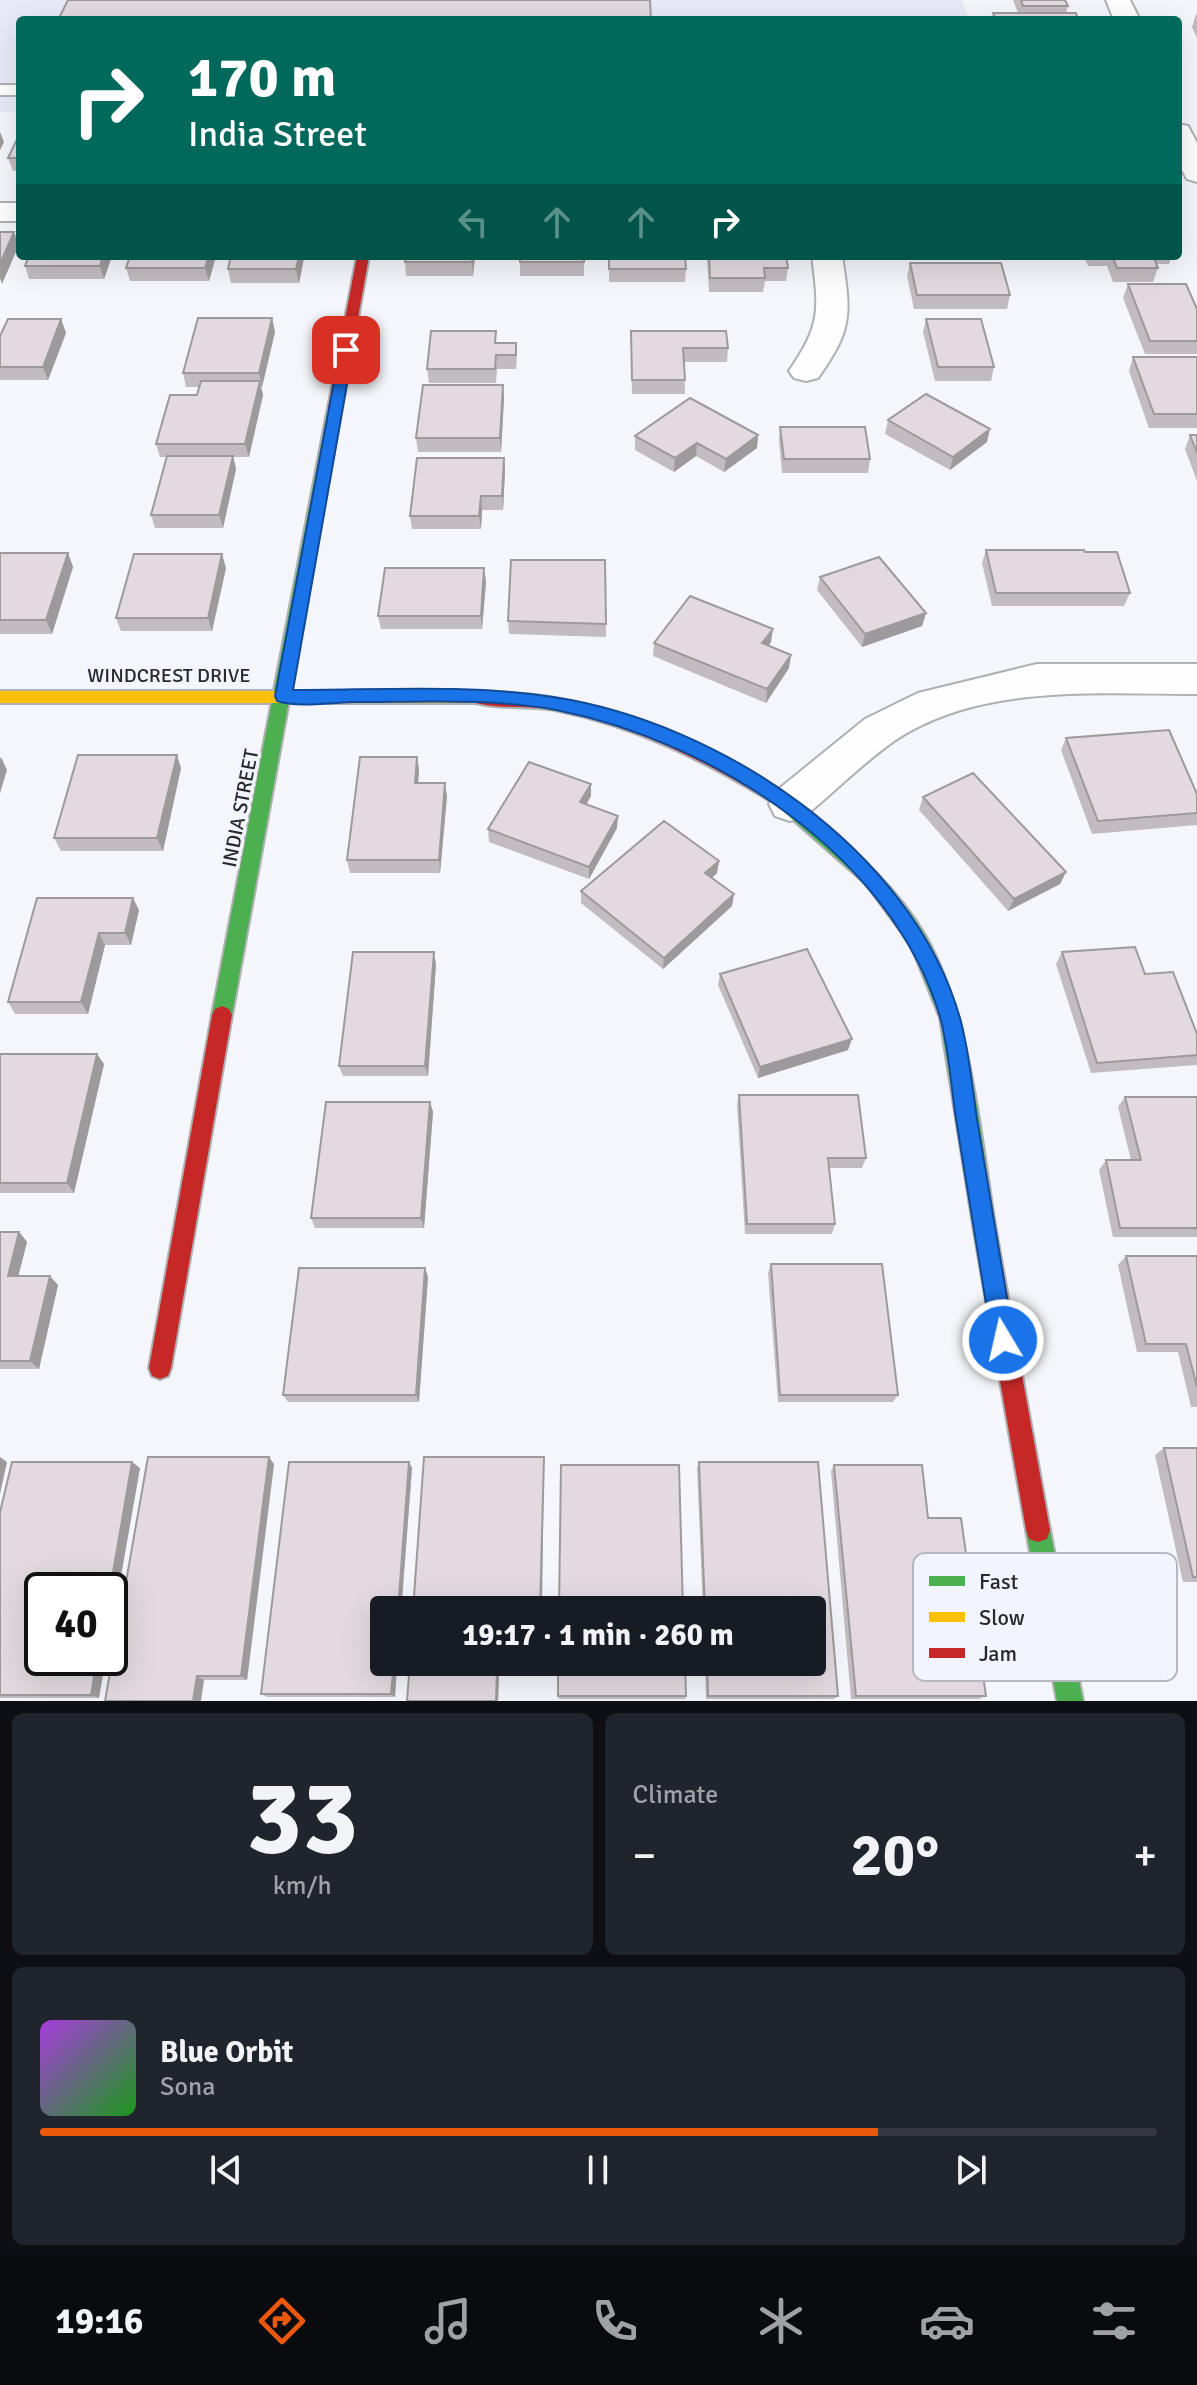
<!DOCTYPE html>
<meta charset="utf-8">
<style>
:root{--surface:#171b24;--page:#20242c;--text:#f1f3f6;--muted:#9ea1a6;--line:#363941;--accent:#ea580c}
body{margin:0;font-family:Signika,sans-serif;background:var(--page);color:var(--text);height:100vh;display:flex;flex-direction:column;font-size:30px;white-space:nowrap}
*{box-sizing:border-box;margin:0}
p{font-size:26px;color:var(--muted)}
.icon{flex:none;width:44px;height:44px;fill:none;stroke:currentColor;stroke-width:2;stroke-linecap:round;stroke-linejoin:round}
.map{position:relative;height:1701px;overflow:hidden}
.side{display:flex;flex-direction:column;gap:12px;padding:12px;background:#0d0f14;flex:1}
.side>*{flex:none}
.banner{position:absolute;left:16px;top:16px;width:1166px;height:244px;border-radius:8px;box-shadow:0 8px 32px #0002;background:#00695c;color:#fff;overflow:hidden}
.speed{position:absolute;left:24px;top:1572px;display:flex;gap:16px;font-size:40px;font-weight:700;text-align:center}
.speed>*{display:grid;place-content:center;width:104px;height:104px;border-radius:50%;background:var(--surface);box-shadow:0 8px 32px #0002;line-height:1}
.speed .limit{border:4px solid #111;border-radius:12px;background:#fff;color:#111}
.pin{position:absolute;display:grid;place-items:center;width:68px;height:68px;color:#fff;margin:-34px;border-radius:16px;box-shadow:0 4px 12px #0006}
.me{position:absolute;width:88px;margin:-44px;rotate:351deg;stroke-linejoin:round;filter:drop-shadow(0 0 6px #0008)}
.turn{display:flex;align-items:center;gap:28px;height:168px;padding:0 40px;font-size:36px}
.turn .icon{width:104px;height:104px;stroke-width:2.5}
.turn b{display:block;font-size:56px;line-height:68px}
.lanes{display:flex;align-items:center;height:76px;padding:0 40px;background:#0003;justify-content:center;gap:40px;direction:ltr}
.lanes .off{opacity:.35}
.big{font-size:60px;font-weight:700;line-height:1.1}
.side .tile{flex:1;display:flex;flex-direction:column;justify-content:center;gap:12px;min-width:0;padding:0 28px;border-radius:12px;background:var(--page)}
.side .dial{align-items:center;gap:0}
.dial b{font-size:104px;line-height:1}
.song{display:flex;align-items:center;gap:24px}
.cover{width:96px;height:96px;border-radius:12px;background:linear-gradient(135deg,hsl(280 70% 55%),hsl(120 70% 35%))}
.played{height:8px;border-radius:4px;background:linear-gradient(90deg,var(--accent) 75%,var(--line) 75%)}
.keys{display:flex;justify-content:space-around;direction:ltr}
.heat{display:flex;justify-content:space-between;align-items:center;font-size:44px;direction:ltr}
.side .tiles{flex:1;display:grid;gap:12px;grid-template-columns:1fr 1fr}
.tile:last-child{grid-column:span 2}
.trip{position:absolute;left:370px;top:1596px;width:456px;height:80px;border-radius:8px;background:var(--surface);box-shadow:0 8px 32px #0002;font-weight:700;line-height:80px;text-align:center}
.dock{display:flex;height:128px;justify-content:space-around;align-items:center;background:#090b0e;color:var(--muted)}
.dock .icon{width:56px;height:56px}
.dock .active{color:var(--accent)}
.dock b{font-size:36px;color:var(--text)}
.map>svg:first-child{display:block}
.built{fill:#e8ebf7}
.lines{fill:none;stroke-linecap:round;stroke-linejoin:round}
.lane-casing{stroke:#afb0b3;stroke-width:4}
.street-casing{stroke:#afb0b3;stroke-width:4}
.fast-casing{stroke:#afb0b3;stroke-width:4}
.slow-casing{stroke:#afb0b3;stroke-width:4}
.jam-casing{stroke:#afb0b3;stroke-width:4}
.lane{fill:#fefefe;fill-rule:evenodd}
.street{fill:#fefefe;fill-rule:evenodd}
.fast{fill:#4caf50;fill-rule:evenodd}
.slow{fill:#ffc107;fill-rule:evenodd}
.jam{fill:#c62828;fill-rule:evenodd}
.wall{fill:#c2bbc1}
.shaded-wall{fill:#9e999d}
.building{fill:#e2dae0;stroke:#9e999d;stroke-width:2}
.route{fill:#1a73e8;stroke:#114b97;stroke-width:2}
.labels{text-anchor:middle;stroke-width:7;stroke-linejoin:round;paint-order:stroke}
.street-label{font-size:20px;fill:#28292d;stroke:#f2f5fe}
.key{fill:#f2f5fe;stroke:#b5b8bf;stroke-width:2}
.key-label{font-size:22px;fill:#28292d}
</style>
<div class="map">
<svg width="1197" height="1701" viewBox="0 0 1197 1701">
<rect width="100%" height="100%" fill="#f5f6fb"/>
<!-- built -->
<path class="built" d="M0 0H962L969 20H20V112H0Z"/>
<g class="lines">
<defs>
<path id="lane" d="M0 85H20V95H0Z"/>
<path id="street" d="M1106 0H1130L1140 20H1114Z
M1178 124 1188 126 1197 143V182L1187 179 1178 163Z
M0 203H20V221H0Z
M812 256H842C851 314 853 329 818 378L806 381 794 378 789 371C821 324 819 311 812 256Z
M1037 664H1197V694C1098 694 980 683 894 741 863 763 834 792 805 816L790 821 775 816 769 804 775 792 865 719 918 693Z"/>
<path id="fast" d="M335 404 342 408 232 1015 229 1021 222 1024 215 1021 212 1015 328 408Z
M781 792 787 794C837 837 893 879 926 937 971 1016 981 1141 996 1231L993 1238 985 1241 977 1238 974 1231 940 1018 911 945 866 884 775 804 772 799 775 794Z
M1038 1518 1047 1521 1050 1530 1083 1701H1057L1026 1530 1029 1521Z"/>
<path id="slow" d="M0 691H475L483 697 475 703H0Z"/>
<path id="jam" d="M357 256H369L342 408 335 412 328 408Z
M475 691C500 692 524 693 549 697 635 711 713 749 787 794L790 799 781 806 775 804C706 761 635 726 555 710 527 705 496 710 469 701L467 697Z
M222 1006 229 1009 232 1015 171 1368 168 1376 160 1379 152 1376 149 1368 212 1015 215 1009Z
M985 1221 993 1224 996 1231 1050 1530 1047 1539 1038 1542 1029 1539 1026 1530 974 1231 977 1224Z"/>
</defs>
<!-- lane casing -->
<use href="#lane" class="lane-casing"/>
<!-- street casing -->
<use href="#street" class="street-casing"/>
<!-- fast casing -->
<use href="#fast" class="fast-casing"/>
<!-- slow casing -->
<use href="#slow" class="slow-casing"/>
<!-- jam casing -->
<use href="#jam" class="jam-casing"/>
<!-- lane -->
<use href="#lane" class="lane"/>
<!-- street -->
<use href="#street" class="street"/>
<!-- fast -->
<use href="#fast" class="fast"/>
<!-- slow -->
<use href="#slow" class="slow"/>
<!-- jam -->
<use href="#jam" class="jam"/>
</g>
<!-- wall -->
<path class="wall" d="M1013 0H1065L1068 6 1066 13 1078 20H992L993 13H1018Z
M1196 14H1197V38L1192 27Z
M20 133V171H13L8 158Z
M112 256 104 279H29L25 266Z
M216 256 209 281H130L126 268Z
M406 256H475L473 276H406L405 262Z
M584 256V276H520V262Z
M609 256 686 269 685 282H609Z
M707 256H786L788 268 786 281H765L763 292H709Z
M914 256H974V257H915Z
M1084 256H1172L1169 264H1156L1158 268 1153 282H1113L1107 266H1088Z
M304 258 299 283H231L228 269Z
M910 263 1010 295 1007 309H914L907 276Z
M1128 284 1197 309V354H1145L1123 298Z
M272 318 275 332 262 387H261L263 395 249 457H233L236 469 223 528H155L151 515 167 457H160L156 444 197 395 200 387H186L183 373Z
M61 319 66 333 48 380H0V336Z
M926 319 994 367 991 381H935L923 332Z
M496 343 517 356 516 369H497L496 383H429L427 369Z
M631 345 728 348 727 362H684L685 394H632Z
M1133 357H1197V428H1149L1129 371Z
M503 385 504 398 501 452H418L416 438Z
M888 420 987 442 950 470 885 434Z
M780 427 870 459 868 473H782L779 440Z
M758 435 757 448 724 472 696 456 674 472 635 450V436Z
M1190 435H1197V481L1185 449Z
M504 458 505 471 503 510H482L481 529H412L410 516Z
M986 550 1130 593 1124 606H992L982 563Z
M0 553H68L73 567 52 634H0Z
M605 560 606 637 509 634 508 621Z
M226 568 212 631H121L116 618Z
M484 568 486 582 482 629H381L378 616Z
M820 577 926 613 922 626 862 647 817 590Z
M771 642 768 646 789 668 766 703 653 656 654 643Z
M1066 738 1197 794V825L1092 834 1061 750Z
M417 757 419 770 418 783 447 796 440 873H350L347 860Z
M181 768 163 851H61L54 838Z
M591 796 586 805 617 828 589 879 489 842 488 829Z
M923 797 1066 872 1060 884 1008 911 919 810Z
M719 861 717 873 712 878 734 894 732 906 663 969 581 903V891Z
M37 898 139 910 131 945H105L88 1014H15L8 1002Z
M1062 952 1145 974 1197 1034V1065L1091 1073 1056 964Z
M436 964 428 1076H343L339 1066Z
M720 974 848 1050 758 1078 718 985Z
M0 1054 104 1064 74 1193H0Z
M739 1095 866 1158 862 1168H829L835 1224 832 1234H745L737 1105Z
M1125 1097H1197V1237H1113L1099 1170 1106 1160H1131L1118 1107Z
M430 1102 433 1112 424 1228H315L311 1218Z
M0 1232H19L27 1242 18 1276 58 1285 39 1369H0Z
M1126 1256H1197V1407H1191L1178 1352H1137L1118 1265Z
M771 1264 898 1395 893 1402H778L768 1273Z
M425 1268 428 1277 419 1402H288L283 1395Z
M1164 1448H1197V1582H1183L1155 1455Z
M409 1462 412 1468 395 1697H267L261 1694Z
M699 1462H818L838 1696 834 1699H706L705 1662H812V1610H703L697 1468Z
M274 1464 247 1680H204L105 1701Z
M834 1465 928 1518 986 1696 979 1699H851L831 1471Z
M140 1468 110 1638V1590L99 1698H0V1512Z
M410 1662H540V1676H499L498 1701H407Z
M558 1696H686L685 1699H559Z"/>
<!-- shaded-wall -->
<path class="shaded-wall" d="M0 132 4 142 0 150Z
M14 232 19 245 2 284 0 278V264Z
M103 256H112L104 279 100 266Z
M209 256H216L209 281 205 268Z
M299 256H304V258L299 283 296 269Z
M473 256H475L473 276 472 262Z
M272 318 275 332 262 387 259 373Z
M61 319 66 333 48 380 43 367Z
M260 381 263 395 249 457 245 444Z
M503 385 504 398 501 452 500 438Z
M990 429 987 442 950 470 953 457Z
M758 435 757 448 724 472 726 459Z
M697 443 696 456 674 472 675 458Z
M233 456 236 469 223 528 219 515Z
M504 458 505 471 503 510 502 496Z
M481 496 482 510 481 529 479 516Z
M68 553 73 567 52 634 46 620Z
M222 554 226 568 212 631 208 618Z
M484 568 486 582 482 629 481 616Z
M926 613 922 626 862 647 865 634Z
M773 629 771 642 761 657 762 643Z
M791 655 789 668 766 703 767 689Z
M177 755 181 768 163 851 157 838Z
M1 757 7 770 0 793V759Z
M417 757 419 770 417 796 415 783Z
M445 783 447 796 440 873 439 860Z
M591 784V796L580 815V802Z
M618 816 617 828 589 879V867Z
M719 861 717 873 704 885 705 873Z
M1066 872 1060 884 1008 911 1014 899Z
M734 894 732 906 663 969 664 958Z
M133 898 139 910 131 945 125 933Z
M99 933 105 945 88 1014 81 1002Z
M434 952 436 964 428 1076 425 1066Z
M852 1039 848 1050 758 1078 760 1067Z
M97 1054 104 1064 74 1193 67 1183Z
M430 1102 433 1112 424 1228 421 1218Z
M19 1232 27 1242 16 1285 8 1276Z
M425 1268 428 1277 419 1402 416 1395Z
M50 1276 58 1285 39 1369 30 1361Z
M0 1457 7 1462 0 1494Z
M269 1457 274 1464 247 1680 241 1676Z
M544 1457 542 1610H540Z
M132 1462 140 1468 110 1638V1590Z
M409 1462 412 1468 401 1610H398Z
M97 1658H106L99 1698 91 1695Z
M394 1662H397L395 1697 391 1694Z
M497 1672 499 1676 498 1701H496Z
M197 1676 204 1680 201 1701H193Z"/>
<!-- building -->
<path class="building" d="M68 0H650L651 20H58Z
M1021 0H1065L1068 6H1023Z
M993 13H1076L1078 20H996Z
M20 133V158H8Z
M0 232H14L0 264Z
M29 256H103L100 266H25Z
M130 256H209L205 268H126Z
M231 256H299L296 269H228Z
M406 256H473L472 262H405Z
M520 256H584V262H520Z
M609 256H685L686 269H609Z
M709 256H786L788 268H764L765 278H710Z
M1112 256H1153L1158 268H1117Z
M910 263H1001L1010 295H917Z
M1128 284H1186L1197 309V341H1150Z
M198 318H272L259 373H183Z
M8 319H61L43 367H0V336Z
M926 319H981L994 367H938Z
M431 331H496L495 343H516V355H496L495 369H427Z
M631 331H726L728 348H683L685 380H632Z
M1133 357H1197V414H1154Z
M201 381H260L245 444H156L170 395H197Z
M423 385H503L500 438H416Z
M926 394 990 429 953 457 888 420Z
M690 398 758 435 726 459 697 443 675 458 635 436Z
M780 427H865L870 459H784Z
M1190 435H1197V453Z
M167 456H233L219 515H151Z
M417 458H504L502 496H481L479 516H410Z
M986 550H1084L1085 552H1117L1130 593H996Z
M0 553H68L46 620H0Z
M134 554H222L208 618H116Z
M879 557 926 613 865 634 820 577Z
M511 560H605L606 624 508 621Z
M385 568H484L481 616H378Z
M690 596 773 629 762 643 791 655 767 689 654 643Z
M1169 730 1197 794V813L1098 821 1066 738Z
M78 755H177L157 838H54Z
M360 757H417L415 783H445L439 860H347Z
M529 762 591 784 580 802 618 816 589 867 488 829Z
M973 773 1066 872 1014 899 923 797Z
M664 821 719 861 705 873 734 894 664 958 581 891Z
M37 898H133L125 933H99L81 1002H8Z
M1135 947 1145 974 1173 972 1197 1034V1055L1097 1063 1062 952Z
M807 949 852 1039 760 1067 720 974Z
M353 952H434L425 1066H339Z
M0 1054H97L67 1183H0Z
M739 1095H858L866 1158H828L835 1224H747Z
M1125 1097H1197V1228H1120L1106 1160H1141Z
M326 1102H430L421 1218H311Z
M0 1232H19L8 1276H50L30 1361H0Z
M1126 1256H1197V1387L1186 1344H1146Z
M771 1264H882L898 1395H780Z
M299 1268H425L416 1395H283Z
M1164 1448H1197V1577H1193Z
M148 1457H269L241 1676H197L193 1701H105Z
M424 1457H544L540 1610H413Z
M12 1462H132L110 1590H42V1658H97L91 1695H0V1512Z
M289 1462H409L398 1610H384V1662H394L391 1694H261Z
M699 1462H818L838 1696H708L707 1662H812V1610H705Z
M561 1465H679L683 1610H559Z
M834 1465H922L928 1518H961L986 1696H856Z
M410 1662H539V1672H497L496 1701H407Z
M558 1662H685L686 1696H558Z"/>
<!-- route -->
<path class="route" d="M346 346 353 350 293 690C379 690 468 684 553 697 720 722 912 850 960 1018 969 1050 972 1086 977 1119 990 1193 1002 1267 1014 1340L1011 1348 1003 1352 995 1348 992 1340C980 1266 968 1193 956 1119 951 1086 949 1049 940 1017 892 856 714 741 556 710 494 698 419 702 356 702 332 702 300 708 277 701L275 696 340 350Z"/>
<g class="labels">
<!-- street labels -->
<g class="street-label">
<text x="169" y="682">WINDCREST DRIVE</text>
<text transform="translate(240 808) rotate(-79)" y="7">INDIA STREET</text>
</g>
</g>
<!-- legend -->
<rect x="913" y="1553" width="264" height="128" rx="12" class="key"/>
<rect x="929" y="1576" width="36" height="10" fill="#4caf50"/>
<rect x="929" y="1612" width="36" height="10" fill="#ffc107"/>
<rect x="929" y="1648" width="36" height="10" fill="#c62828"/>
<g class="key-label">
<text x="979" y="1589">Fast</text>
<text x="979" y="1625">Slow</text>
<text x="979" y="1661">Jam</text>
</g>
</svg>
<div class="speed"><div class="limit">40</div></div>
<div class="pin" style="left:346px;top:350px;background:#d93025"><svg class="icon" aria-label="arrive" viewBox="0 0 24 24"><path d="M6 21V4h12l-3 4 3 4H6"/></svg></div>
<svg class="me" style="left:1003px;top:1340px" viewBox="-20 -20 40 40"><circle r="17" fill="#1a73e8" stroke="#fff" stroke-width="3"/><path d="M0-11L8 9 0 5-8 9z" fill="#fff"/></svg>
<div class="trip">19:17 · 1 min · 260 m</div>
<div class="banner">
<div class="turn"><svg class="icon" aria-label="right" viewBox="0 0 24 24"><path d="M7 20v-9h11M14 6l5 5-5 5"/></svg><div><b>170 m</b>India Street</div></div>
<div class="lanes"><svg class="icon off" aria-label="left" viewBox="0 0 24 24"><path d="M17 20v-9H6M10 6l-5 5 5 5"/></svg><svg class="icon off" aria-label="ahead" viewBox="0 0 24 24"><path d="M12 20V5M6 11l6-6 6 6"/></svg><svg class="icon off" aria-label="ahead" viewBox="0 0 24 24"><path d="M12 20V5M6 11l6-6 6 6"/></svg><svg class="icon" aria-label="right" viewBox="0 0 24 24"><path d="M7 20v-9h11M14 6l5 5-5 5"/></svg></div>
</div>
</div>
<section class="side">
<div class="tiles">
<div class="tile dial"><b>33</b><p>km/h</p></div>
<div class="tile"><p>Climate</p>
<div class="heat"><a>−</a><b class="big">20°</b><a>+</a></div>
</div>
<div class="tile">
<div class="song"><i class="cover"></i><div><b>Blue Orbit</b><p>Sona</p></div></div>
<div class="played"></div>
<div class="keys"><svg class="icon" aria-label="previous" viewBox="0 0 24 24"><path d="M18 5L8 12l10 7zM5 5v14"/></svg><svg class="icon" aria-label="pause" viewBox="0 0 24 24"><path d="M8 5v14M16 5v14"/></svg><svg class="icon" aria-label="next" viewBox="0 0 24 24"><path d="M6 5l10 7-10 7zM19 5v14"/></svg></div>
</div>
</div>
</section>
<nav class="dock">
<b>19:16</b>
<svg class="icon active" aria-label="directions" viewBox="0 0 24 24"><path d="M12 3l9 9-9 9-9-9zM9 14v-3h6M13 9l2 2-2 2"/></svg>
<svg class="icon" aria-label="music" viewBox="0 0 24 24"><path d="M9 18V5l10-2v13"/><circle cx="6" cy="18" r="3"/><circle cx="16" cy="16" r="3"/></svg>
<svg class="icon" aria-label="phone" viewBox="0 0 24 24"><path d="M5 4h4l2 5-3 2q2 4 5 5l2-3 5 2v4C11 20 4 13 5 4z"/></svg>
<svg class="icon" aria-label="climate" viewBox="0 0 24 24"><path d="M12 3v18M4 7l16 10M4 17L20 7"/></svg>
<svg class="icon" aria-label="car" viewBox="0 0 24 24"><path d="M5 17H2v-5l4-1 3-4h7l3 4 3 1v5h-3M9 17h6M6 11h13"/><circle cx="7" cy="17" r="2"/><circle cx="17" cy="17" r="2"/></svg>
<svg class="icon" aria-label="filters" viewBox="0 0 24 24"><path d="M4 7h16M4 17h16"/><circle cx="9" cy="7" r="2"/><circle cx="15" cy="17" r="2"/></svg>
</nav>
